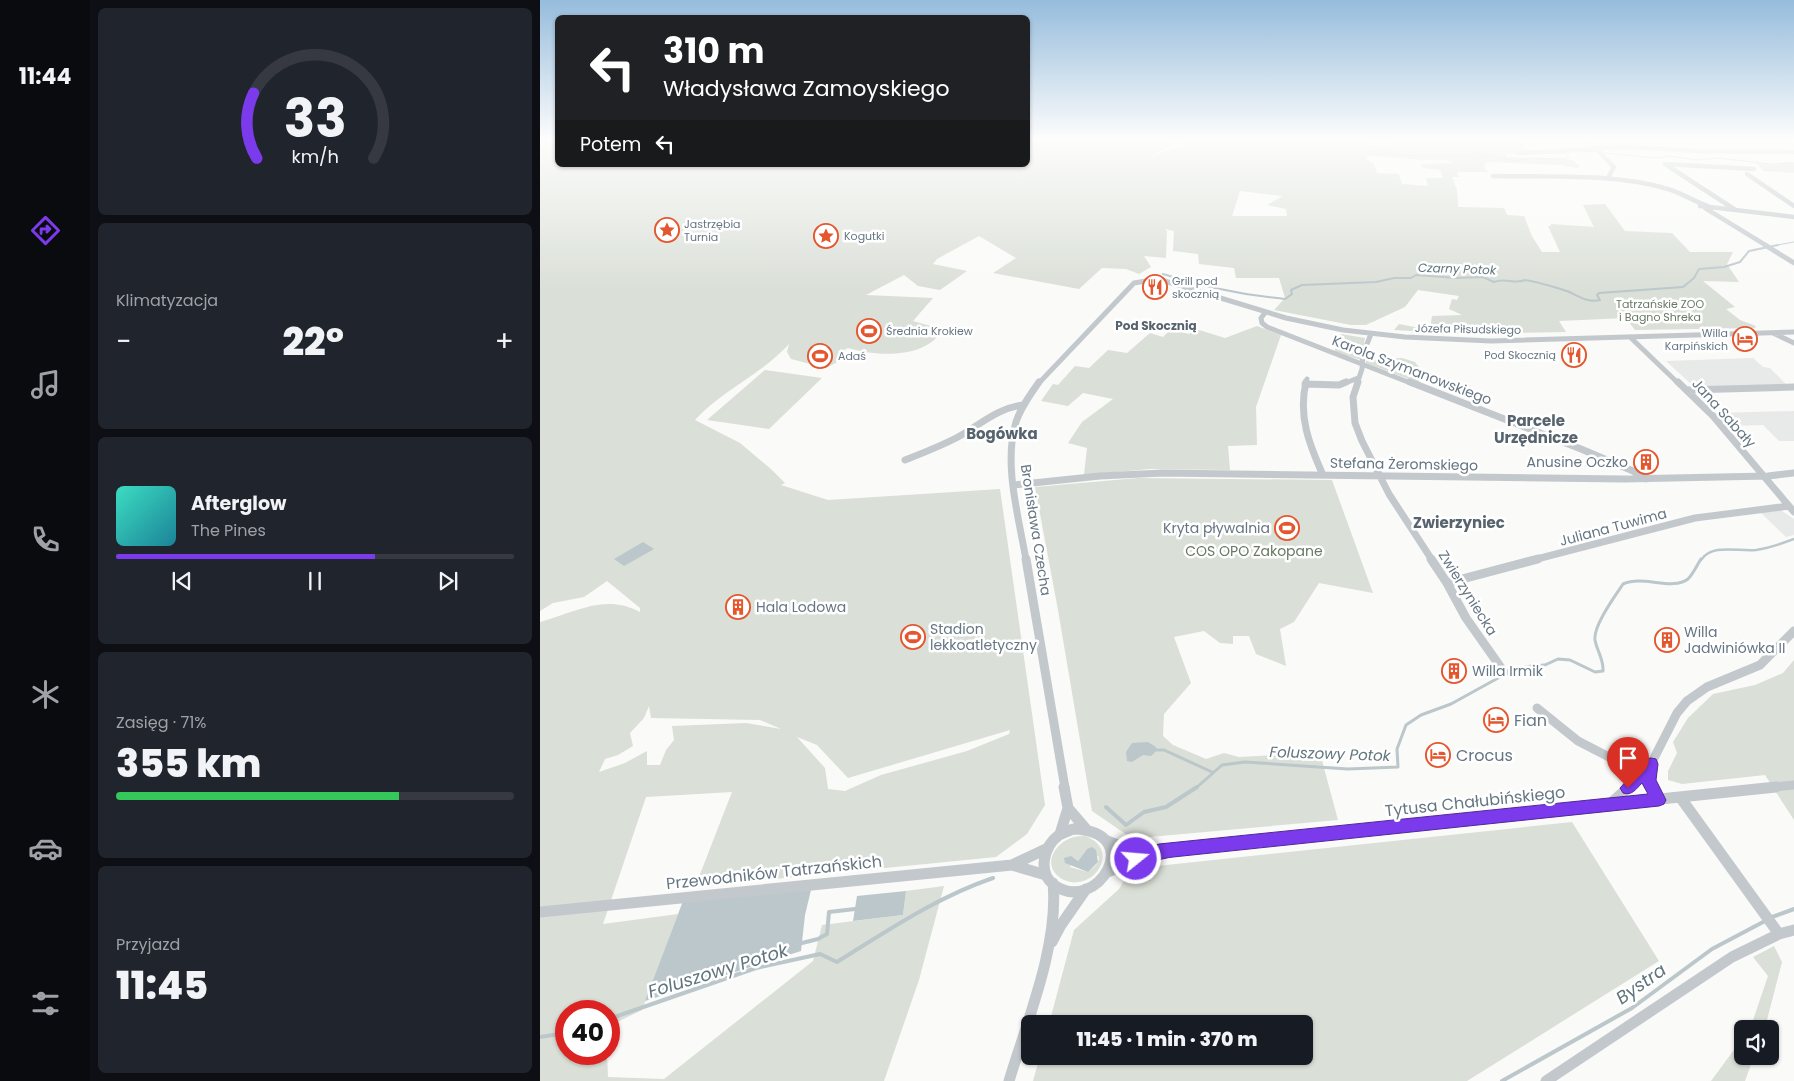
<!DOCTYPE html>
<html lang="pl">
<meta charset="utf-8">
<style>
:root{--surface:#171b24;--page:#20242c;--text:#f1f3f6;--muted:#9ea1a6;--line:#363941;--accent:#7c3aed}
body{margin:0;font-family:Poppins,sans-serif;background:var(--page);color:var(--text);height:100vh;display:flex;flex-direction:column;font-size:19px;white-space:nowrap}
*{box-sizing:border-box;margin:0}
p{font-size:16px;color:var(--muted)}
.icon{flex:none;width:28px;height:28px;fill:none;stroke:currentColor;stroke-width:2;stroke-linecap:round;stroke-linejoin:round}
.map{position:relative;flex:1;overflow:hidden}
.sheet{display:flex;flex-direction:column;gap:8px;padding:8px;background:#0d0f14;width:450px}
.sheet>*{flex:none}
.banner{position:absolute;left:15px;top:15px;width:475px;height:152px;border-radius:8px;box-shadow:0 1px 4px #0004;background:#202124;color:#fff;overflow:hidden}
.controls{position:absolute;left:1194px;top:1020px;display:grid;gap:10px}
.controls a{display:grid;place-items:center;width:45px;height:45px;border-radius:8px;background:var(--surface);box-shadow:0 1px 4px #0004;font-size:25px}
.speed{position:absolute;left:15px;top:1000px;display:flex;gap:10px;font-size:25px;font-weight:700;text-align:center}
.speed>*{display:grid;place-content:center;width:65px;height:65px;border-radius:50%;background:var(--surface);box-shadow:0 1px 4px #0004;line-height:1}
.speed .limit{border:8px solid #d22;background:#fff;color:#111}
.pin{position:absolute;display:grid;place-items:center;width:42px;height:42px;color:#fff;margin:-51px -21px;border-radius:50% 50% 50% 0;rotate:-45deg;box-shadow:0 0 5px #0007}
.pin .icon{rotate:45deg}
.me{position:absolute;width:55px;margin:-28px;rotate:73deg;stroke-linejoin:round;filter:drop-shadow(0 0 4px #0008)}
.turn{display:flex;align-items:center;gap:18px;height:105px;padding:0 25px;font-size:22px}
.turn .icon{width:65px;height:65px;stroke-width:2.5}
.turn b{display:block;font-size:35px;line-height:42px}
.then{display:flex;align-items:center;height:48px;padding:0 25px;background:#0003;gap:10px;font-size:19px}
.big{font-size:38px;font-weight:800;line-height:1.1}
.sheet .widget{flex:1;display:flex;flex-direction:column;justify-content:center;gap:8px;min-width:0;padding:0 18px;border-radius:8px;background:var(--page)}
.sheet .dial{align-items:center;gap:0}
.dial svg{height:130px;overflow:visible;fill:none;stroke:var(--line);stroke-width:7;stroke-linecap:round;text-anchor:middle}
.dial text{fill:var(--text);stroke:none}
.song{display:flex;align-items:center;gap:15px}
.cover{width:60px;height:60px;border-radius:8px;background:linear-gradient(135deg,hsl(170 70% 55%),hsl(190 70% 35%))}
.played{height:5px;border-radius:2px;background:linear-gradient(90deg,var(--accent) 65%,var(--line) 65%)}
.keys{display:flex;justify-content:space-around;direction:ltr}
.heat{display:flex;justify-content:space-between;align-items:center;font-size:28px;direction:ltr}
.charge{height:8px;border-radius:4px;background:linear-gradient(90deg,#34c759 71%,var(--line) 0)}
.trip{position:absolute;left:481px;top:1015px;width:292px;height:50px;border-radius:8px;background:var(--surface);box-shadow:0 1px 4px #0004;font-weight:800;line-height:50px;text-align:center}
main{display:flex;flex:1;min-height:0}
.dock{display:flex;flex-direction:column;width:90px;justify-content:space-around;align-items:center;background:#090b0e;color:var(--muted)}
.dock .icon{width:35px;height:35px}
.dock .current{color:var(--accent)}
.dock b{font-size:22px;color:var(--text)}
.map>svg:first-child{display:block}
.built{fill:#e8e9e9}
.green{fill:#dadfd7;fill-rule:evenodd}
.water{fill:#bbc7cb}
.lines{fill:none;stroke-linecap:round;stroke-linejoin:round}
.stream-far4{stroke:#bbc7cb;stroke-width:1}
.stream-far3{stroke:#bbc7cb;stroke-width:2}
.stream-far2{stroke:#bbc7cb;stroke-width:2.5}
.stream-far1{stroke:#bbc7cb;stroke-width:3}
.stream{stroke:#bbc7cb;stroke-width:4}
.minor-far4{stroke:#c3c8cc;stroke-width:4.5}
.minor-far3{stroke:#c3c8cc;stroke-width:5}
.minor-far2{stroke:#c3c8cc;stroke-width:7}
.minor-far1{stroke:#c3c8cc;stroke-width:9}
.minor{stroke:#c3c8cc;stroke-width:11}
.route{fill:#7c3aed;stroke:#51269a}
.labels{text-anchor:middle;stroke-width:5;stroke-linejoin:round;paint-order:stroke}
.far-poi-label{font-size:11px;fill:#657683;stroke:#fff;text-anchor:start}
.far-park-label{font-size:11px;fill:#687a64;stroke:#fff}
.far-street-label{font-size:11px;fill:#657683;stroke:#fff}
.far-water-label{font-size:12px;font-style:italic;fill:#60757c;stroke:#fff}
.far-neighbourhood-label{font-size:12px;font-weight:bold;fill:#57646e;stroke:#fff}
.street-label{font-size:14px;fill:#657683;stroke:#fff}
.poi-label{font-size:14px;fill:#657683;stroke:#fff;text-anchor:start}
.park-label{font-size:14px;fill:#687a64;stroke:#fff}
.neighbourhood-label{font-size:15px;font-weight:bold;fill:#57646e;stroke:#fff}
.water-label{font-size:15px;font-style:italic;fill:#60757c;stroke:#fff}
.near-poi-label{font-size:16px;fill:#657683;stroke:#fff;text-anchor:start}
.near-street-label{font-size:16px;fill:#657683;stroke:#fff}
.near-water-label{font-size:18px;font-style:italic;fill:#60757c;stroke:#fff}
</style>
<main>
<nav class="dock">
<b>11:44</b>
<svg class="icon current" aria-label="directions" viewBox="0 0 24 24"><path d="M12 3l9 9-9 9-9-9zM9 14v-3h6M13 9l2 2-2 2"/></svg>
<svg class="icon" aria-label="music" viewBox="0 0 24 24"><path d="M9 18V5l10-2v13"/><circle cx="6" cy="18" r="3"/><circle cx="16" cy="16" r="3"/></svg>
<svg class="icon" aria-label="phone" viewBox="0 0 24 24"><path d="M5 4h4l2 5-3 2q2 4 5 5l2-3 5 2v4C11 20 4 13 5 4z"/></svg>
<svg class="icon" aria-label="climate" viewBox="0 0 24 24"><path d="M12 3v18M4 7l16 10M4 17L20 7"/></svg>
<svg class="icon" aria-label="car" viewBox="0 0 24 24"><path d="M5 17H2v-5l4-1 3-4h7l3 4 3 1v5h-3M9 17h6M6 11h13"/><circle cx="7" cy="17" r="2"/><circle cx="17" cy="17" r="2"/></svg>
<svg class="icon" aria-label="filters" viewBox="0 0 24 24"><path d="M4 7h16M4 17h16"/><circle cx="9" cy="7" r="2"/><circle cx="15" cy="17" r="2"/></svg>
</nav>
<section class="sheet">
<div class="widget dial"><svg viewBox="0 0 100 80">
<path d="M14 69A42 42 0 1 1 86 69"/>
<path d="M14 69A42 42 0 0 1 12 29" stroke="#7c3aed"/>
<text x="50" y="56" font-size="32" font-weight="700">33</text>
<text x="50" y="72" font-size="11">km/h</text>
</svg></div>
<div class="widget"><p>Klimatyzacja</p>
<div class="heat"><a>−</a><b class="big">22°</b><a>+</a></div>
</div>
<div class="widget">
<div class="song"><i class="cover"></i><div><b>Afterglow</b><p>The Pines</p></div></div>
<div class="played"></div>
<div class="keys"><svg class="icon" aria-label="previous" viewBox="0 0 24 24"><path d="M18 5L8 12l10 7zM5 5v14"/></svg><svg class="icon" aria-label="pause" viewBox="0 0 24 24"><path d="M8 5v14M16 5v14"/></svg><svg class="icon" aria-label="next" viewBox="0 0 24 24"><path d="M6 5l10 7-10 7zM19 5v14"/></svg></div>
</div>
<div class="widget"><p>Zasięg · 71%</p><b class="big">355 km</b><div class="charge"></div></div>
<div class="widget"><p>Przyjazd</p><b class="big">11:45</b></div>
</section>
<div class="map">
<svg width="1254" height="1081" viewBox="0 0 1254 1081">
<rect width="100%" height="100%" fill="#fafaf8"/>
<!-- built -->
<path class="built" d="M1213 358 1223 367 1230 368 1248 386 1156 387 1152 385 1126 361Z
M1254 411V441H1239L1223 425 1186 426 1174 413Z
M1239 509 1254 519V535L1246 537 1219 511Z"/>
<!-- green -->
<path class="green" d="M0 139H17L18 165H488V139H634L631 146 601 162 632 148 647 147 638 144V139H827L828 144 844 147 854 144 855 139H981L985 147 990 151 965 154 967 157 1025 159 1033 160 1040 166 1038 168 1021 165 947 162 944 166 948 172H917L919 177H912L917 190 918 207 964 208 967 215 984 216 992 236 1002 252H1020L1008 226H1011V224L1054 227 1043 205 1065 204 1085 231 1132 233 1150 252H1193L1187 264 1199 282 1163 281 1195 307 1186 309 1200 320 1216 326 1215 328 1095 330 1086 318 1019 321 1026 332 922 334 854 330 859 324 890 330 892 316 922 315 909 309 912 299 917 300 919 296 878 290 865 307 826 325H811L734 310 745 298 739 278H696L694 268 659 264 658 254 633 251 634 231 625 229 627 231 626 258 604 256 611 267 599 274 586 269 562 268 539 289 453 273 476 258 439 236 397 259 393 264 427 271 400 290 378 286 364 275 326 295 393 298 373 321 398 328 399 335C379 359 335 356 308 348L302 351 303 359 286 368 251 359 247 352 249 344C222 374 182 390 155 420L200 443 232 470 245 483 241 485 288 500 460 489 505 805 487 834 456 857 155 887 192 792 106 797 63 924 138 914 102 1010 69 1026V1011H26V1054H67L68 1077 124 1079 273 961 282 925 363 915 366 891 404 886 379 980 344 1081H0V622C36 612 65 593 100 612V608L67 581 44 597 13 603 0 611ZM832 156 882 160H908L913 163 881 164 883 168 900 170 903 178H886L888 186 862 184 859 174 837 173 834 164 825 158ZM700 191 743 196 727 205 746 209 747 216H692ZM109 706 111 718 220 720 241 729 206 723 132 726 134 740 126 750 120 765H107V751L85 763 59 772 65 759 78 755 93 746 90 733 104 718ZM470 730 469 734 427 751 341 775 305 791 288 789 285 768 257 737 277 745 308 778Z
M1245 162 1254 163V173L1223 171 1217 163 1237 165Z
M717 326 741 335 716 407 717 445 688 446 690 470 610 469 544 475 547 448 528 443 542 422 573 399 543 393 528 406 501 401 513 384 518 385 535 366 549 368 568 350 587 353 610 333 623 337 631 329 649 334 656 329 685 338Z
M801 334 825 338 821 360 794 352Z
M862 358 875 362 882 371 879 383 826 363V360Z
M225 370 282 378 229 429 167 420Z
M598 478 792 480 833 593 779 583 754 622 740 629 746 666 716 654 709 636H693V644L680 643 664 631 634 637 651 683 624 714 623 736 633 745 666 759 684 753 699 757 780 753 798 820 598 838 587 835 552 811 518 610 495 487Z
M1254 660V820L1225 775 1142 784 1128 780V771L1137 753 1133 742 1148 718 1173 694 1215 685 1243 673Z
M1032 822 1119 961 927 1081H493L500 1056H765V1024H509L534 930 579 889 586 877 589 869Z
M545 836C582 849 554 893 524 880 497 867 517 834 545 836ZM547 849 559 857C558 866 553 867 548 872L530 867 534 858 538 861Z
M1234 946 1242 962 1227 1020 1224 1029H1210L1228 976 1213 957Z
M1202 1039V1056H1214L1205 1081H1171Z"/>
<!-- water -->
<path class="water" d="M103 542 114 549 84 566 74 559Z
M608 742 616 747 617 750 611 756 603 755 592 762 587 761 586 752 592 743Z
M552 847 556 850 558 862 548 872 525 863 524 858 531 856 538 861 547 849Z
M271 890 265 915 261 951 105 1001 143 901Z
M366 891 363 915 313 921 317 896Z"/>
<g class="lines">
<!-- stream-far4 -->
<path class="stream-far4" d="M743 139 789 148 886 157H952L976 161 991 158 1023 159 1029 157 1024 153 1027 152
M902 139 947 156
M1047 151 1115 158 1129 156 1157 160 1178 158 1230 164 1254 163
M1232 246 1254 242"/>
<!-- stream-far3 -->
<path class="stream-far3" d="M623 274C663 287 704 295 745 299L752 294 751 290 762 285 836 282 854 278H871L876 275 916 278 943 277 954 282C966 277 974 285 985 280 999 282 1014 287 1027 291 1039 296 1047 303 1060 300L1057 295 1059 293 1143 287 1154 278 1159 269 1184 267 1200 262 1209 251 1238 245"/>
<!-- stream-far2 -->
<path class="stream-far2" d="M1161 560C1172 543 1199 552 1216 550 1229 548 1241 544 1254 539"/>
<!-- stream-far1 -->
<path class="stream-far1" d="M617 750H624L672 772
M656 788 682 765 705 762 808 769 858 767 857 749 866 725 881 715 911 704 969 672 991 666 1005 665 1018 659 1030 660 1055 672 1063 671C1064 660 1057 651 1055 640 1053 626 1075 596 1083 584 1104 575 1132 591 1148 579 1153 574 1157 565 1161 559"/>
<!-- stream -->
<path class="stream" d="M566 807 586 825 604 812 626 807 657 787
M1232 917 1254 909
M262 943 278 939 287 934 289 912 315 909
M69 1019 216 968 280 954 297 962C347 931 397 897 453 878
M0 1037 26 1033
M962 1081 1092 1008 1172 949 1225 921"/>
<!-- minor-far4 -->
<path class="minor-far4" d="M1047 139 1074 167 1068 178
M1056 148 1088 147 1161 151 1254 152
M978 153 1057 149
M1207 174 1254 206
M953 176C1008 177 1075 173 1128 189 1142 193 1155 202 1170 207L1160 206 1162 205
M1170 207 1254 217
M1165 208 1227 246
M1194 209 1125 164 1214 169"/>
<!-- minor-far3 -->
<path class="minor-far3" d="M1225 245 1254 263
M725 313 721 318 722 323 727 327 873 384
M1233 333 1254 343
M1090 337 1139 384
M498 384 594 283 618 279 746 318 803 330 865 337 951 341 1254 332
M766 384 767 379
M803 384 818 378
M817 384 822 369 823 354 831 334"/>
<!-- minor-far2 -->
<path class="minor-far2" d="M766 382C758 416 769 444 783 475
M818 382 813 397 815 423 822 441 849 494 892 560
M870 382 1041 449 1093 471 1106 479
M1138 382 1173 416 1254 512
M765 384 799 385 806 382
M1147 390 1254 387
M365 460C383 453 401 446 418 437 440 425 457 408 483 405
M474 485 560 476 623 473 1084 479 1228 476 1254 473
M486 560C479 518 463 464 476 422 481 407 490 395 499 382
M993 560 1155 518 1249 506"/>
<!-- minor-far1 -->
<path class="minor-far1" d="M486 559 525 788
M891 559 907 583 926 618 964 672
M907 583 998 559
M997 708 1038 741 1102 774
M1111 765 1108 780 1112 788
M1087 788 1111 764 1137 713 1147 701 1167 687 1220 665 1254 631
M1224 788 1254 785"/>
<!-- minor -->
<path class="minor" d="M1112 787 1119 800
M1140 797 1239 934
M1070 804 1089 787
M528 808 546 829
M533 829C608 831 557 916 514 885 497 872 504 846 519 835 523 833 529 831 533 829Z
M520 834 528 808 524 787
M567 841 583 847 616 851
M472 865 506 875
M568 872 619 851 1236 787
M0 912 472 865 506 849
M512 942 521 925 546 889
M469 1081C487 1021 519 945 513 883
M1006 1081 1192 957 1239 934 1254 930"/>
</g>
<!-- sky -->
<linearGradient id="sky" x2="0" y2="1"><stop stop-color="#96bcdc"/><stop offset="0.48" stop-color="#fdfdfc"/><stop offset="1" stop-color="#fdfdfc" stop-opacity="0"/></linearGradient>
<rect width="1254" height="291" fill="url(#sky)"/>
<!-- route -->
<path class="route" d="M1111 758 1116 759 1118 764 1116 780 1126 800 1124 804 1119 806 633 857C621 858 600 867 590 864L588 859 590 853 619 844 1108 794 1102 783C1096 789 1092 796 1083 793L1080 788 1106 759Z"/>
<!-- icons -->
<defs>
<symbol id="sight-ring" viewBox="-11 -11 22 22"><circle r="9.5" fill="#fff" stroke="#e4572e" stroke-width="1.5"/><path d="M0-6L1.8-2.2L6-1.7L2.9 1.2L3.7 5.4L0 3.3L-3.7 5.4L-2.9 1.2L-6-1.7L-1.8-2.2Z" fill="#e4572e"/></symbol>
<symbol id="restaurant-ring" viewBox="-11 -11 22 22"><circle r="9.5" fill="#fff" stroke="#e4572e" stroke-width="1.5"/><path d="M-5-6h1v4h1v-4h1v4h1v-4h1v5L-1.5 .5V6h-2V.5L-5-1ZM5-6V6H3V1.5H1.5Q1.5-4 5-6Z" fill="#e4572e"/></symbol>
<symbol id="stadium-ring" viewBox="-11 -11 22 22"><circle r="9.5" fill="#fff" stroke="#e4572e" stroke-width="1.5"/><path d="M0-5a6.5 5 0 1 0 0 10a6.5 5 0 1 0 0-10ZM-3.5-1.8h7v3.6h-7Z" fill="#e4572e"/></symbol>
<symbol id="hotel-ring" viewBox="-11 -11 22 22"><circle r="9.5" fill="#fff" stroke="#e4572e" stroke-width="1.5"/><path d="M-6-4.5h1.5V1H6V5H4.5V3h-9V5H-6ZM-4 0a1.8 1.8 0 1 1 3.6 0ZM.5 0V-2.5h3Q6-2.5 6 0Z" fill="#e4572e"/></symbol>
<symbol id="building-ring" viewBox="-11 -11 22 22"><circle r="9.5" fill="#fff" stroke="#e4572e" stroke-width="1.5"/><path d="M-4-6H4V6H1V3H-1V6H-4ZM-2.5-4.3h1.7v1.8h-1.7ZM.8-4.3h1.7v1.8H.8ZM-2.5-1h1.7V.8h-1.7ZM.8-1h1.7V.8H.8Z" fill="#e4572e"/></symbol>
</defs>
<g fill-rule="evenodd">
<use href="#sight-ring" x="113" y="216" width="28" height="28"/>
<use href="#sight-ring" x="272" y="222" width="28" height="28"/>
<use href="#restaurant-ring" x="601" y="273" width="28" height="28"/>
<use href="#stadium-ring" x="315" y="317" width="28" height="28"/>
<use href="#hotel-ring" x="1191" y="325" width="28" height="28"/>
<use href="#restaurant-ring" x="1020" y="341" width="28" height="28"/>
<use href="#stadium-ring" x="266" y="342" width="28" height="28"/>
<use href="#building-ring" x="1092" y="448" width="28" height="28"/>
<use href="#stadium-ring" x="733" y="514" width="28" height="28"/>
<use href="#building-ring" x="184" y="593" width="28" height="28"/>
<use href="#stadium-ring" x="359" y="623" width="28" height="28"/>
<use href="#building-ring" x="1113" y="626" width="28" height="28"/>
<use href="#building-ring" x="900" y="657" width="28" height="28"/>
<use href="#hotel-ring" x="942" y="706" width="28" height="28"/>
<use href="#hotel-ring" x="884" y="741" width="28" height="28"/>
</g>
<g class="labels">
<!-- far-poi labels -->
<g class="far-poi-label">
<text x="144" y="228">Jastrzębia<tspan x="144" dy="13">Turnia</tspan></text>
<text x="304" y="240">Kogutki</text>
<text x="632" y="285">Grill pod<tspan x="632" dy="13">skocznią</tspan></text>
<text x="346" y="335">Średnia Krokiew</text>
<text x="1188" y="337" text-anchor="end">Willa<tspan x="1188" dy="13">Karpińskich</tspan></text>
<text x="1016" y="359" text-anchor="end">Pod Skocznią</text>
<text x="298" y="360">Adaś</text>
</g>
<!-- far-park labels -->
<g class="far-park-label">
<text x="1120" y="308">Tatrzańskie ZOO<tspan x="1120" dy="13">i Bagno Shreka</tspan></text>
</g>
<!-- far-street labels -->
<g class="far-street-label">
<text transform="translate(928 329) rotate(1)" y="4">Józefa Piłsudskiego</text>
</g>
<!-- far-water labels -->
<g class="far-water-label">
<text transform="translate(917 269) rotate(2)" y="4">Czarny Potok</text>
</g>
<!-- far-neighbourhood labels -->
<g class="far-neighbourhood-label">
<text x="616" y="330">Pod Skocznią</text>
</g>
<!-- street labels -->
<g class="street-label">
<text transform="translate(872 370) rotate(21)" y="5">Karola Szymanowskiego</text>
<text transform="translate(1184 413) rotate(48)" y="5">Jana Sabały</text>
<text transform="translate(864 464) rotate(1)" y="5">Stefana Żeromskiego</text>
<text transform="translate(1073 527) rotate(-15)" y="5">Juliana Tuwima</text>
<text transform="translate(496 530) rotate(81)" y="5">Bronisława Czecha</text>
<text transform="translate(928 593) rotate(58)" y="5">Zwierzyniecka</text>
</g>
<!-- poi labels -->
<g class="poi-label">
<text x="1088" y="467" text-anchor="end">Anusine Oczko</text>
<text x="730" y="533" text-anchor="end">Kryta pływalnia</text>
<text x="216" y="612">Hala Lodowa</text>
<text x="390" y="634">Stadion<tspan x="390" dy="16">lekkoatletyczny</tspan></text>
<text x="1144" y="637">Willa<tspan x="1144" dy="16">Jadwiniówka II</tspan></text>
<text x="932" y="676">Willa Irmik</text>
</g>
<!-- park labels -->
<g class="park-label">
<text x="714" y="556">COS OPO Zakopane</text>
</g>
<!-- neighbourhood labels -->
<g class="neighbourhood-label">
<text x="996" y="426">Parcele<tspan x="996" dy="17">Urzędnicze</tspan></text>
<text x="462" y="439">Bogówka</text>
<text x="919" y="528">Zwierzyniec</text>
</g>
<!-- water labels -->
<g class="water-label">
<text transform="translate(790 754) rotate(2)" y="5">Foluszowy Potok</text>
</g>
<!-- near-poi labels -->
<g class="near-poi-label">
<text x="974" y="726">Fian</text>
<text x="916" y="761">Crocus</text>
</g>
<!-- near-street labels -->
<g class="near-street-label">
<text transform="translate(935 801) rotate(-6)" y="6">Tytusa Chałubińskiego</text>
<text transform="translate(234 872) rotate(-6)" y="6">Przewodników Tatrzańskich</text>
</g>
<!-- near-water labels -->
<g class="near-water-label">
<text transform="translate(178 971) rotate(-17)" y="6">Foluszowy Potok</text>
<text transform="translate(1101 984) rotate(-35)" y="6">Bystra</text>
</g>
</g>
</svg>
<div class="controls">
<a><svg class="icon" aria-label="sound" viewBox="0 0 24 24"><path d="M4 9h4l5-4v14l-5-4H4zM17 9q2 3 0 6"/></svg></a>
</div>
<div class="speed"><div class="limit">40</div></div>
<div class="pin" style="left:1088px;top:788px;background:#d93025"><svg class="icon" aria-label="arrive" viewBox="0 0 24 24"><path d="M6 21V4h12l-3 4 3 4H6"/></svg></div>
<svg class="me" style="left:596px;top:859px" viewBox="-20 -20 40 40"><circle r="17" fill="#7c3aed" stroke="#fff" stroke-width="3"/><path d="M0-11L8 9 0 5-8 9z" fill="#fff"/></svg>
<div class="trip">11:45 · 1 min · 370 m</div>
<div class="banner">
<div class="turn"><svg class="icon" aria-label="left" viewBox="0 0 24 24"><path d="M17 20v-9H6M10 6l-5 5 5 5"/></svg><div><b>310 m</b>Władysława Zamoyskiego</div></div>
<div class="then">Potem<svg class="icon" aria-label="left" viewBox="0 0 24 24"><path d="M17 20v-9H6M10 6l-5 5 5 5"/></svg></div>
</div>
</div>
</main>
